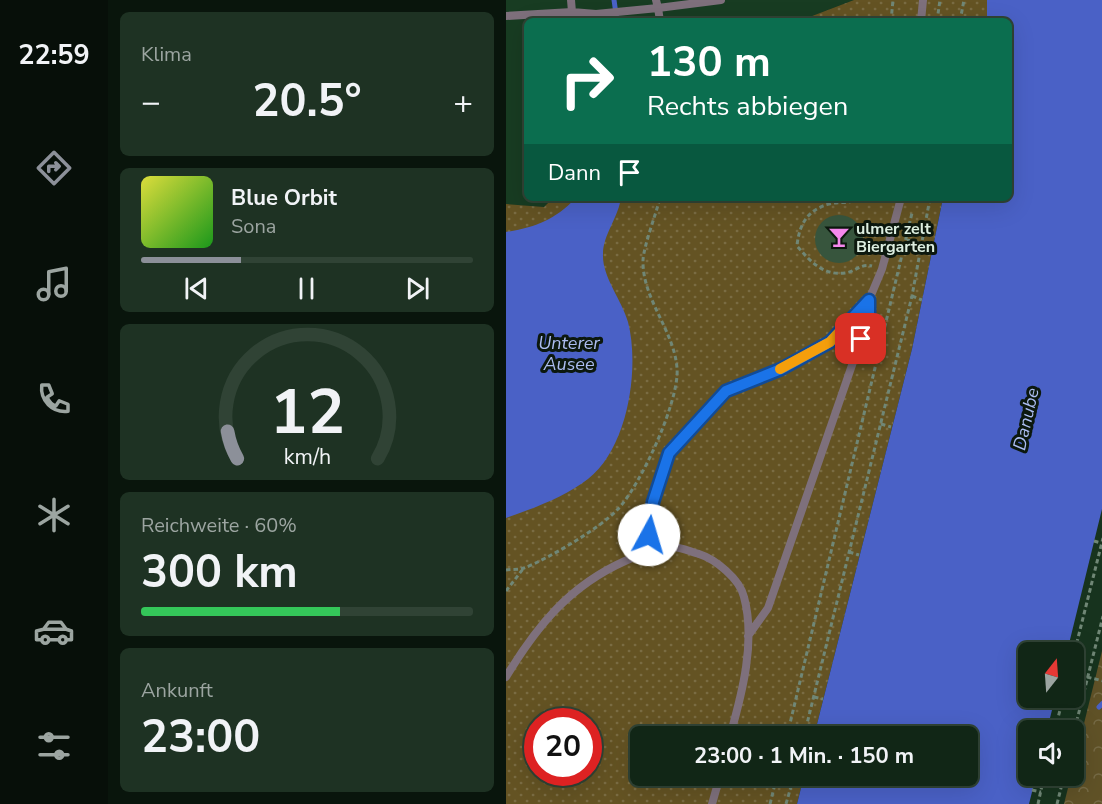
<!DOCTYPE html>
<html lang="de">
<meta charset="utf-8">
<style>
:root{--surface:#112616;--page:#1e3223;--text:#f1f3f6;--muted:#9ca5a1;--line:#304335;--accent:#8c9099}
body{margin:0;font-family:"Nunito Sans",sans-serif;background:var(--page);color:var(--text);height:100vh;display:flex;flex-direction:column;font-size:22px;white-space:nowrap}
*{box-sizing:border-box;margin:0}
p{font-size:20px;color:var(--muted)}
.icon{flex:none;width:33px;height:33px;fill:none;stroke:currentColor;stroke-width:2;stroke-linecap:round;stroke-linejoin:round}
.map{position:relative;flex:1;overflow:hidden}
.drawer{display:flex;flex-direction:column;gap:12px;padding:12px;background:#09150c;width:398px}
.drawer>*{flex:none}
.guide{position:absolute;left:18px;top:18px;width:488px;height:183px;border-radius:9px;box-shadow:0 6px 24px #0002,0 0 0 2px var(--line);background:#0b6e4f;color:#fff;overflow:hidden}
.needle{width:39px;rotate:17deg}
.buttons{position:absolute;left:512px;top:642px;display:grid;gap:12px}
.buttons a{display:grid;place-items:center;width:66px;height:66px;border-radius:9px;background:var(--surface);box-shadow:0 6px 24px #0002,0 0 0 2px var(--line);font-size:30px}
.speed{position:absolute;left:18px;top:708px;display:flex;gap:12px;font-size:30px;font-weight:700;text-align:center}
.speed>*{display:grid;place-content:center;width:78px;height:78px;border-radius:50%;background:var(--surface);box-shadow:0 6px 24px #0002,0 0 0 2px var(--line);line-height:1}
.speed .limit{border:9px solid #d22;background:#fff;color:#111}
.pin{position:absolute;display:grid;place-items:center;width:51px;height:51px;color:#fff;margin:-26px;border-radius:12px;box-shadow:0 3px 9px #0006}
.me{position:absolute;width:66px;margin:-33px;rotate:6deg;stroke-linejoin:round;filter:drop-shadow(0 0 4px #0008)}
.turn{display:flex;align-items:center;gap:21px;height:126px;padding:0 24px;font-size:27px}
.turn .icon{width:78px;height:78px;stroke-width:2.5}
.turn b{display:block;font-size:42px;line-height:51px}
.then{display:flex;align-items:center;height:57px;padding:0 24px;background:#0003;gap:12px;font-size:22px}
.big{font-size:45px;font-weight:700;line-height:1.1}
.drawer .widget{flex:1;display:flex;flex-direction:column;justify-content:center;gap:9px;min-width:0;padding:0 21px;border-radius:9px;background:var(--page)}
.drawer .dial{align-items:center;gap:0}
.dial svg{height:156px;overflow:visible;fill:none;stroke:var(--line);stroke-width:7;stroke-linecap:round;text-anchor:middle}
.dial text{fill:var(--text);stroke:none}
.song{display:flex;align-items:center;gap:18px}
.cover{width:72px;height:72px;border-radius:9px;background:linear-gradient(135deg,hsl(60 70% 55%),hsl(120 70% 35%))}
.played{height:6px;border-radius:3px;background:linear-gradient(90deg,var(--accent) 30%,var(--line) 30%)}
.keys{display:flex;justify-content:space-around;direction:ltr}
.heat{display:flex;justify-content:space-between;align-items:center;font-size:33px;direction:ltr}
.charge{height:9px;border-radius:4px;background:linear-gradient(90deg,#34c759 60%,var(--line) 0)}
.trip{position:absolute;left:124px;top:726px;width:348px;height:60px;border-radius:9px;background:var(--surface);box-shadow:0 6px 24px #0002,0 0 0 2px var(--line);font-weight:700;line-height:60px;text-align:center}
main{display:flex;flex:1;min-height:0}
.tab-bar{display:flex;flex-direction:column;width:108px;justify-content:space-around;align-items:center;background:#070f09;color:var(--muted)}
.tab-bar .icon{width:42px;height:42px}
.tab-bar .on{color:var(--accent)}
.tab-bar b{font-size:27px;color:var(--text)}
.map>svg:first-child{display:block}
.built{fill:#183c22}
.forest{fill:url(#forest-crowns)}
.park{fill:url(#park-dots);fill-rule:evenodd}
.water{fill:#4a61c6}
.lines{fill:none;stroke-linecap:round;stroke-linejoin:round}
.stream{stroke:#4a61c6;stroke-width:5}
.building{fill:#37553d}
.path{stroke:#708776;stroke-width:3;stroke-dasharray:4.5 3;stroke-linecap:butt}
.service{stroke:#7e707c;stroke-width:8}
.route-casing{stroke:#114b97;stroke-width:15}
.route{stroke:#1a73e8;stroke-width:10}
.slow{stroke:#f59e0b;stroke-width:10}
.labels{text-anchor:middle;stroke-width:6;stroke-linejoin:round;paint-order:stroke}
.poi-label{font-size:16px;font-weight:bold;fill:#ddeee0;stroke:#0c180e;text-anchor:start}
.water-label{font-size:18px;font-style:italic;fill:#acbdf1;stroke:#0c180e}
</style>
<main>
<nav class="tab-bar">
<b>22:59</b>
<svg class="icon on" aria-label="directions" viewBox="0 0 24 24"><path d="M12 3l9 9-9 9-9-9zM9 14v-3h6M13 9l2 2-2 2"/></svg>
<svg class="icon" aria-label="music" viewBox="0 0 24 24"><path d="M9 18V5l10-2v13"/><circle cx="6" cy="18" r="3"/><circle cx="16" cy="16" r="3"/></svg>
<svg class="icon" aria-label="phone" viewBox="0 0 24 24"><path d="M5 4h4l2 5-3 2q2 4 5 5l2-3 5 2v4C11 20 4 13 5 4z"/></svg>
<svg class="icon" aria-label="climate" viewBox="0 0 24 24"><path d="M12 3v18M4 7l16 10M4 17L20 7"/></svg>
<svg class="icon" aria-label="car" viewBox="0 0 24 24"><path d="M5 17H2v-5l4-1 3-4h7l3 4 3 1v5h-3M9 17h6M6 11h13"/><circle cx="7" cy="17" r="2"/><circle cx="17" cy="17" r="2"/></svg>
<svg class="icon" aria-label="filters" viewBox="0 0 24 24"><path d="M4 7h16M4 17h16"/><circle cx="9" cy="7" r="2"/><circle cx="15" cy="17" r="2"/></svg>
</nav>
<section class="drawer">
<div class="widget"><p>Klima</p>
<div class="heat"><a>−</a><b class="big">20.5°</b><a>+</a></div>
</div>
<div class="widget">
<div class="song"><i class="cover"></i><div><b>Blue Orbit</b><p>Sona</p></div></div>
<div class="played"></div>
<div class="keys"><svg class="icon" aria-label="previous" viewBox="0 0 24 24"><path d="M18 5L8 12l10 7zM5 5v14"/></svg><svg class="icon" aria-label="pause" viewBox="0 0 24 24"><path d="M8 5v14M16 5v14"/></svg><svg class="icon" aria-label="next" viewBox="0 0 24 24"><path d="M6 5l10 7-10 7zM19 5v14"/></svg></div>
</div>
<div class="widget dial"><svg viewBox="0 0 100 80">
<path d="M14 69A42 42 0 1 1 86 69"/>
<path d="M14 69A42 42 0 0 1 9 55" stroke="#8c9099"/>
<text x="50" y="56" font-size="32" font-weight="700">12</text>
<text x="50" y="72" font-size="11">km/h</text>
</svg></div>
<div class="widget"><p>Reichweite · 60%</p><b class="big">300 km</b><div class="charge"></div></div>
<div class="widget"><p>Ankunft</p><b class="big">23:00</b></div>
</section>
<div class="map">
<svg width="597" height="804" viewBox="0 0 597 804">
<defs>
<pattern id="forest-crowns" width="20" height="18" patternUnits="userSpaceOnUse" patternTransform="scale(1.5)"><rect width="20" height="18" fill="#605227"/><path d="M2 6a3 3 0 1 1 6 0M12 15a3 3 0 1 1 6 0" fill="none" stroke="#766b46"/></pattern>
<pattern id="park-dots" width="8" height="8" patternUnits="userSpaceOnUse" patternTransform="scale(1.5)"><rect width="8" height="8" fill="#645323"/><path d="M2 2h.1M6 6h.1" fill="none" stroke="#7a6c43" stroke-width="1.8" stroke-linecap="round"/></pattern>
</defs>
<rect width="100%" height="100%" fill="#17331e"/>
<!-- built -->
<path class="built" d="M0 0H348L293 21H21V198H47L38 207 0 204Z"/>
<!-- forest -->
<path class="forest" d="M596 651V804H558Z"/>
<!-- park -->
<path class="park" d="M348 0H481V21H293Z
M47 198H437L406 349 308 736H135V776H298L291 804H0V204L38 207ZM32 722H82V772H32Z"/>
<!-- water -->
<path class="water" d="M481 0H596V509L561 652H522V698H549L541 730H522V776H530L523 804H291L298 776H462V736H308L406 349 437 198H502V21H481Z
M70 198H115C112 218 97 235 97 254 96 277 116 300 122 322 134 368 122 448 82 479 59 497 28 508 0 518V232C31 227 48 220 70 198Z"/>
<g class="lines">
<!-- stream -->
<path class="stream" d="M108 0 111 21
M593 707 597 703"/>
</g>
<!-- building -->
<path class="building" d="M309 239a24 24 0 1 1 48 0a24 24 0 1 1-48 0Z"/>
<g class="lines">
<!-- path -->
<path class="path" d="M385 21 387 0
M431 21 434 0
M454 21 458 0
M354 198C343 205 334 201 323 204 301 210 293 225 291 246 304 261 317 276 339 273 349 272 355 263 366 266
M401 240 416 243
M406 296 416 300
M375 424 385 427
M588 541 595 543
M343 552 353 555
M0 570C6 569 13 570 18 568 42 559 94 528 111 510 134 487 174 400 171 368 168 330 136 299 137 260 138 245 150 214 154 198
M0 591 17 569
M567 658 597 538
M581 677 597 681
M308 697 317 699
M549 730 557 698
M281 736 406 213
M298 736 406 296 424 198
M567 736 597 616
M526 790 535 792
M264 804 271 776
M280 804 288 776
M532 804 538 776
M551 804 558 776"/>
<!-- service -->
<path class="service" d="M65 0 66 12 90 14 152 8 150 0
M0 16 66 12
M154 21 152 8 215 0
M415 21 417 0
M141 551 147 502 163 453 220 391 275 369 324 342 363 300 376 269 395 198
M242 636 262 608 363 316V300
M0 677C31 626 63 586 119 561 134 554 149 548 166 547 175 547 185 552 193 554 209 559 234 579 238 597 250 641 236 694 224 736
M206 804 214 776"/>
</g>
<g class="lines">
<defs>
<path id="route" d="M143 535 147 502 163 453 220 391 275 369 324 342 363 300V316L355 339"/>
</defs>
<!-- route casing -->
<use href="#route" class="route-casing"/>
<!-- route -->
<use href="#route" class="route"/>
<!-- slow -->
<path class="slow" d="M274 369 324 342 337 328"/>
</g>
<!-- icons -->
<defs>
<symbol id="bar-bare" viewBox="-9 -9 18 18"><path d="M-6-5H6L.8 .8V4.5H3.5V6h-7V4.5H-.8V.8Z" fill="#f688ed" stroke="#0c180e" stroke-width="2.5" paint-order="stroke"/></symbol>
</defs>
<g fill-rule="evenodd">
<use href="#bar-bare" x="318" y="222" width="30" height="30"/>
</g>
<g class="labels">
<!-- poi labels -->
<g class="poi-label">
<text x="350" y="234">ulmer zelt<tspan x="350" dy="18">Biergarten</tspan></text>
</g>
<!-- water labels -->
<g class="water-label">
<text x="63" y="349">Unterer<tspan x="63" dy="21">Ausee</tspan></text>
<text transform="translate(520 419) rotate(-77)" y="6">Danube</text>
</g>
</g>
</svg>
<div class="buttons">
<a><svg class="needle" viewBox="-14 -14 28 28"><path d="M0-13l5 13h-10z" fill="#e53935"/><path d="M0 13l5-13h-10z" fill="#9ca5a1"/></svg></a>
<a><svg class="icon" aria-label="sound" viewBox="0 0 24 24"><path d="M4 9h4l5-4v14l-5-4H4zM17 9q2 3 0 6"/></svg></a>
</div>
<div class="speed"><div class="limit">20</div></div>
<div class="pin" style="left:355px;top:339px;background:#d93025"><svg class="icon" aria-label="arrive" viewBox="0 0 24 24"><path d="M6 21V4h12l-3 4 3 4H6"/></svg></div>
<svg class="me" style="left:143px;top:535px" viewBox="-20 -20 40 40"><circle r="19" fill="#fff"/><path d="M0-13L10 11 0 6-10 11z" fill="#1a73e8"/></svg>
<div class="trip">23:00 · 1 Min. · 150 m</div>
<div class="guide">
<div class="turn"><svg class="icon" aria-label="right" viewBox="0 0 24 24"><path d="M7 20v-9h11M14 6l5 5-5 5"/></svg><div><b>130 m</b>Rechts abbiegen</div></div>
<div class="then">Dann<svg class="icon" aria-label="arrive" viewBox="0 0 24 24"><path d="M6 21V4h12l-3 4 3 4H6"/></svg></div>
</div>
</div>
</main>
